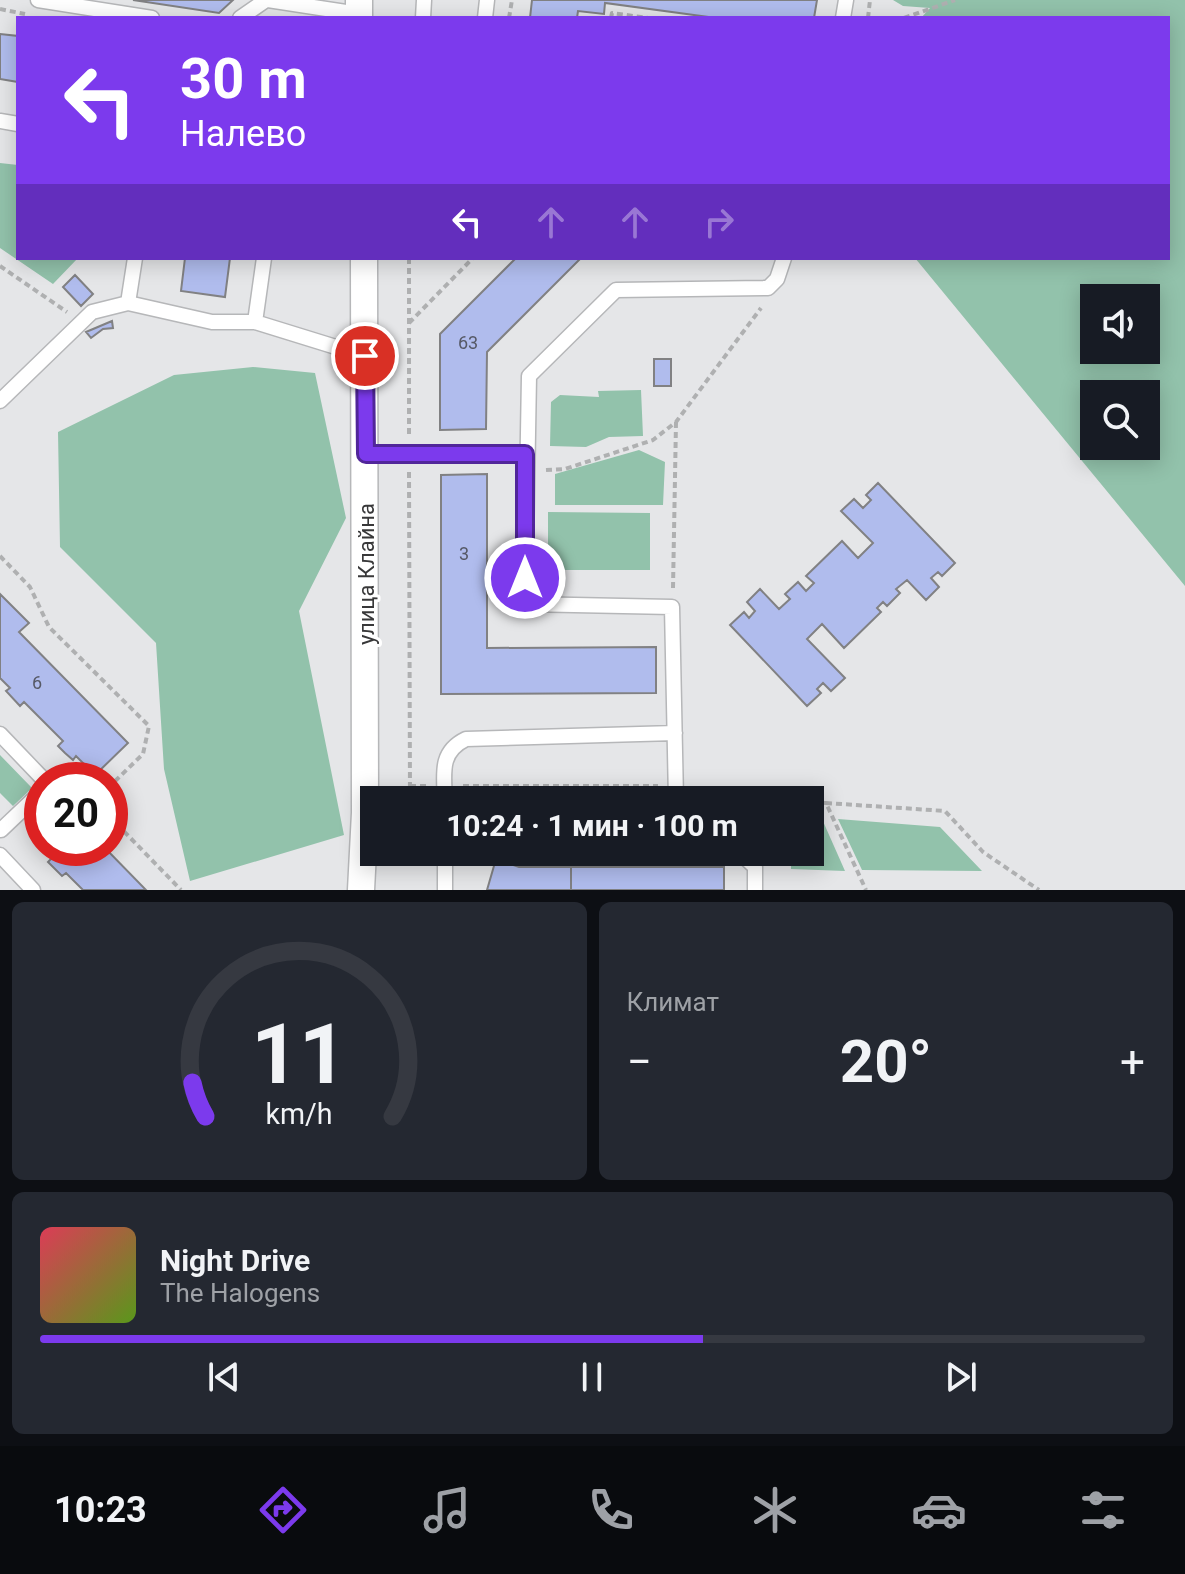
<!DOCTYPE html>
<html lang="ru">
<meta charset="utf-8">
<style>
:root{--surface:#171b24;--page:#242831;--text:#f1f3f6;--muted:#9ea1a6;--line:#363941;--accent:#7c3aed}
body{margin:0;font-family:Roboto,sans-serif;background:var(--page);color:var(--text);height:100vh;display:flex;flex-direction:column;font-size:30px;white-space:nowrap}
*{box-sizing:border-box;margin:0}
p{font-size:26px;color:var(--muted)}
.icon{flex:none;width:44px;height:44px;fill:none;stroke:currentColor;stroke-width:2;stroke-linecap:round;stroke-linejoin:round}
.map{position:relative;height:890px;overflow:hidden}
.details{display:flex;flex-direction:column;gap:12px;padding:12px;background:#0d0f14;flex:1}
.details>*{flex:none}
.top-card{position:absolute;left:16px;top:16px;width:1154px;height:244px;border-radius:0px;box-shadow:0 4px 20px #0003;background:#7c3aed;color:#fff;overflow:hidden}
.fabs{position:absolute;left:1080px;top:284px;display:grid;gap:16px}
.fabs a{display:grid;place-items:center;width:80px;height:80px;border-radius:0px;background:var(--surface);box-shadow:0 4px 20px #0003;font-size:40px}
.speed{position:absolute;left:24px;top:762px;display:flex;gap:16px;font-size:40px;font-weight:700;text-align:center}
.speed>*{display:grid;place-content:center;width:104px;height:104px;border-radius:50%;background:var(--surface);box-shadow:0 4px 20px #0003;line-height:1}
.speed .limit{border:12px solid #d22;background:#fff;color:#111}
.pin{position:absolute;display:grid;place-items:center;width:68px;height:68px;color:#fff;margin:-34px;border:4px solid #fff;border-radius:50%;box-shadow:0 2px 8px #0007}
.me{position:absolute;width:88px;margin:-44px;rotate:0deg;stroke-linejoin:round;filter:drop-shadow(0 0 6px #0008)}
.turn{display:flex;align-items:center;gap:28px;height:168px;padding:0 32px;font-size:36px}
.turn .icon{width:104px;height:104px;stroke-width:2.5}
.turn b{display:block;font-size:56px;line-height:68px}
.lanes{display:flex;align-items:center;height:76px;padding:0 32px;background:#0003;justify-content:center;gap:40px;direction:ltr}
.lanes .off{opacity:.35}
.big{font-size:60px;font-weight:700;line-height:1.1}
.details .widget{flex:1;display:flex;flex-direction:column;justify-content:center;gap:12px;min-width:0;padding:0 28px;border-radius:12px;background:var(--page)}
.details .dial{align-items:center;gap:0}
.dial svg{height:208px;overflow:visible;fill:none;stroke:var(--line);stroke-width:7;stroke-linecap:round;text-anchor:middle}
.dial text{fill:var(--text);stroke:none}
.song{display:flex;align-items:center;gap:24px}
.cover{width:96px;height:96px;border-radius:12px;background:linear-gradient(135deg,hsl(350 70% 55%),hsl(90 70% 35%))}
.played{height:8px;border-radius:4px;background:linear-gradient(90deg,var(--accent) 60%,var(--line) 60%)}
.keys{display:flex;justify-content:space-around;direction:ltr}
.heat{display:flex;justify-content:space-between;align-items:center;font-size:44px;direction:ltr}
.details .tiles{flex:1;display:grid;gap:12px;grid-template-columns:1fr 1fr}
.widget:last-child{grid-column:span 2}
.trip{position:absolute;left:360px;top:786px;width:464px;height:80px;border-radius:0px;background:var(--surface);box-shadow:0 4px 20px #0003;font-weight:700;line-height:80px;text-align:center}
.dock{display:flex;height:128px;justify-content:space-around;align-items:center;background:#090b0e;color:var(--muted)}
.dock .icon{width:56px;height:56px}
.dock .selected{color:var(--accent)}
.dock b{font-size:36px;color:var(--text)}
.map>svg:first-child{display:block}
.green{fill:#92c2ab;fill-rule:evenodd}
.building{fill:#b0bced;stroke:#818183;stroke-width:2}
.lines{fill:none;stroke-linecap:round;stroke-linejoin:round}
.service-casing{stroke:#b6b7b9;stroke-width:17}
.minor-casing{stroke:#b6b7b9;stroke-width:29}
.path{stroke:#afb0b1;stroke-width:4;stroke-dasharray:6 4;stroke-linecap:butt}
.service{stroke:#fff;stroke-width:14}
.minor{stroke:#fff;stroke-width:26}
.route-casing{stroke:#51269a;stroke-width:20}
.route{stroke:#7c3aed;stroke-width:14}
.labels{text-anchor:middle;stroke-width:6;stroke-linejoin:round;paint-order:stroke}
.number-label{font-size:18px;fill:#565966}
.street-label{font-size:22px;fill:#383839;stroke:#fff}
</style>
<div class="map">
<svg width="1185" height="890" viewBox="0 0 1185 890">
<rect width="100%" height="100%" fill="#e5e6e8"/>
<!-- green -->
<path class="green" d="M893 0H1185V586L915 258H1168V18H921L930 8 903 6ZM1146 298V350H1094V298ZM1094 394H1146V446H1094Z
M0 163 18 165V258H78L53 284 0 248Z
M253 367 315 373 346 518 299 611 344 835 190 881 164 769 156 643 60 547 58 432 174 375Z
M641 390 643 436 609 437 586 447 550 446 551 402 560 395 599 397 598 391Z
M639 450 665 462 663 505H555V474Z
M548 512 650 513V570H548Z
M0 755 32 788 13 806 0 793Z
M810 818 822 819 845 871 791 869V852H810Z
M838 819 940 827 982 871 862 870Z"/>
<!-- building -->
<path class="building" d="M133 0H233L219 13Z
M532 0H817L814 18H716L605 3 604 14 578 11 577 18H530Z
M0 34 18 36V82L0 79Z
M185 258H230L225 297 181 291Z
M516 258H581L487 352 486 429 440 430V334Z
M75 275 93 294 81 306 63 287Z
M112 321 113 328 103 329 91 338 86 332Z
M654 359H671V386H654Z
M487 474V648L656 647V693L441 694V475Z
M878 483 955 563 942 576 938 572 931 578 939 587 926 600 907 580 896 589 900 593 887 606 883 602 877 608 881 612 844 648 822 624 807 639 845 678 831 691 823 683 817 689 821 693 807 706 730 625 744 612 749 618 755 611 747 602 760 589 779 609 790 599 785 594 798 582 806 591 814 583 806 576 842 541 858 558 873 543 841 511 854 499 863 508 871 500 866 495Z
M0 594 29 623 19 632 128 743 95 775 76 756 73 760 65 753 58 746 63 741 24 702 20 706 6 691 10 688 0 678Z
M42 824V848H105L146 890H83L66 873 62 876 48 862 52 858 30 836Z
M496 859 519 867H571V890H487Z
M571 867H724V890H571Z"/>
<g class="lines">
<defs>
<path id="service" d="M38 0 152 18
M268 0 359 14
M240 18 266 0
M423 18 424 0
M485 18 487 0
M843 18 846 0
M0 121 18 124
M128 303 135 258
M255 322 365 356
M0 401 92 312 128 303 212 322H255L264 258
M366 454H525
M0 734 44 780
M445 800C444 774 439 752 466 739L675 733
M676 800 672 607 525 604 529 376 616 290 768 288 777 279 784 258
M1 830 42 791
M739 852 755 867V890
M0 855 33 890
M445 890V852"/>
<path id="minor" d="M359 0V18
M361 890 365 813 364 258"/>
</defs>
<!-- service casing -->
<use href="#service" class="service-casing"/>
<!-- minor casing -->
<use href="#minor" class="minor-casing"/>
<!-- path -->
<path class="path" d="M0 9 25 14
M509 18 512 0
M611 18 612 13 648 18
M868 18 870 0
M904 18 955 0
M409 258V436
M0 266 67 312
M409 323 473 258
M546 470 565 469 653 440 676 422 761 308
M409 472 410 800
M0 556 30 587 49 627 149 726 143 754 110 786
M673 588 676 422
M410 786H426
M463 786H658
M694 792 783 800
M810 802 826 803 866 890
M826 803 945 811 983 852 1039 890
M110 817 181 890"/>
<!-- service -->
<use href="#service" class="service"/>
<!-- minor -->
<use href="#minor" class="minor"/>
</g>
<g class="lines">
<defs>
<path id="route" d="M365 356 366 454H525V578"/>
</defs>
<!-- route casing -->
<use href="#route" class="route-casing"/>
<!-- route -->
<use href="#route" class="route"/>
</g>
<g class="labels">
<!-- number labels -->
<g class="number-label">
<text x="468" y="349">63</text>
<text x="464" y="560">3</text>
<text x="37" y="689">6</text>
</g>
<!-- street labels -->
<g class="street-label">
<text transform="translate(366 574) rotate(-90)" y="8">улица Клайна</text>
</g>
</g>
</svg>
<div class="fabs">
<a><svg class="icon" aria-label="sound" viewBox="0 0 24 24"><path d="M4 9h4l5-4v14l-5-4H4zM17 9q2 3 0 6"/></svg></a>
<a><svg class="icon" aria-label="search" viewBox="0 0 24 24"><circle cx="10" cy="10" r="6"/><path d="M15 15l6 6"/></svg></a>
</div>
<div class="speed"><div class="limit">20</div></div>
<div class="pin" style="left:365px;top:356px;background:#d93025"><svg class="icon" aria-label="arrive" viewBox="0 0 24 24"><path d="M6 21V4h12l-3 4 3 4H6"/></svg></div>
<svg class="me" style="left:525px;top:578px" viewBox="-20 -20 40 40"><circle r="17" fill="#7c3aed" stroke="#fff" stroke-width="3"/><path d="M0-11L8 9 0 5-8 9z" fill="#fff"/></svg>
<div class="trip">10:24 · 1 мин · 100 m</div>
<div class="top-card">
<div class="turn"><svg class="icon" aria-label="left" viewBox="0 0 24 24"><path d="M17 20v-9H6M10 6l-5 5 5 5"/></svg><div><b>30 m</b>Налево</div></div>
<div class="lanes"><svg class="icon" aria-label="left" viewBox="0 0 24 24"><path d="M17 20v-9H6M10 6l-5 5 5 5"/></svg><svg class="icon off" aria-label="ahead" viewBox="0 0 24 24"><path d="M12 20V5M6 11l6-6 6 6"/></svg><svg class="icon off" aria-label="ahead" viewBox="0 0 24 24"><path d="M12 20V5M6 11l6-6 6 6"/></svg><svg class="icon off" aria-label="right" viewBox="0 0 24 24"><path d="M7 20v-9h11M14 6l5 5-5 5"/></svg></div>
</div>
</div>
<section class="details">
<div class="tiles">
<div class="widget dial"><svg viewBox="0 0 100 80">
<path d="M14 69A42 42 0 1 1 86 69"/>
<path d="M14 69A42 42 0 0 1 9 56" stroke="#7c3aed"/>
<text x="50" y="56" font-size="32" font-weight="700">11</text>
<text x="50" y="72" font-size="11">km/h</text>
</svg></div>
<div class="widget"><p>Климат</p>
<div class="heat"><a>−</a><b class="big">20°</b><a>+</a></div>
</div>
<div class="widget">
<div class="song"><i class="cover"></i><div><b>Night Drive</b><p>The Halogens</p></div></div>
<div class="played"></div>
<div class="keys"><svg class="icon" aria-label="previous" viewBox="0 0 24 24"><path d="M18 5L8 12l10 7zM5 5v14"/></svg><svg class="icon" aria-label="pause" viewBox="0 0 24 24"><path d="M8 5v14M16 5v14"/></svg><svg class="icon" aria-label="next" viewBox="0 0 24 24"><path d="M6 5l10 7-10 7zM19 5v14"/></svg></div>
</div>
</div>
</section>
<nav class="dock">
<b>10:23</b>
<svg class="icon selected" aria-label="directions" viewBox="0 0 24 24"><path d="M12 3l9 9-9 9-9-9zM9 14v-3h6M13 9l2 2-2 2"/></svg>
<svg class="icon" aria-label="music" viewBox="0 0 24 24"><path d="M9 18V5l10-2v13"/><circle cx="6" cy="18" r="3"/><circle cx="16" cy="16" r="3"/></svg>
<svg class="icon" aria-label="phone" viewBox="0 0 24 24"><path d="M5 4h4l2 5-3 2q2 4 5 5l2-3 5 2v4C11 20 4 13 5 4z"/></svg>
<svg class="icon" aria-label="climate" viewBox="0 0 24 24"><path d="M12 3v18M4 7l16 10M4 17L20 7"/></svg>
<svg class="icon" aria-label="car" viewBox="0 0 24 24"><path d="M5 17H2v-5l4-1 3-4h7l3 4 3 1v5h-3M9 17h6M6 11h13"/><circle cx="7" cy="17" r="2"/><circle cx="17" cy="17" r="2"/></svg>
<svg class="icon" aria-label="filters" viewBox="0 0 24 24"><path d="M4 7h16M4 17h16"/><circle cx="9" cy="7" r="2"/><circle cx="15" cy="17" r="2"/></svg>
</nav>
